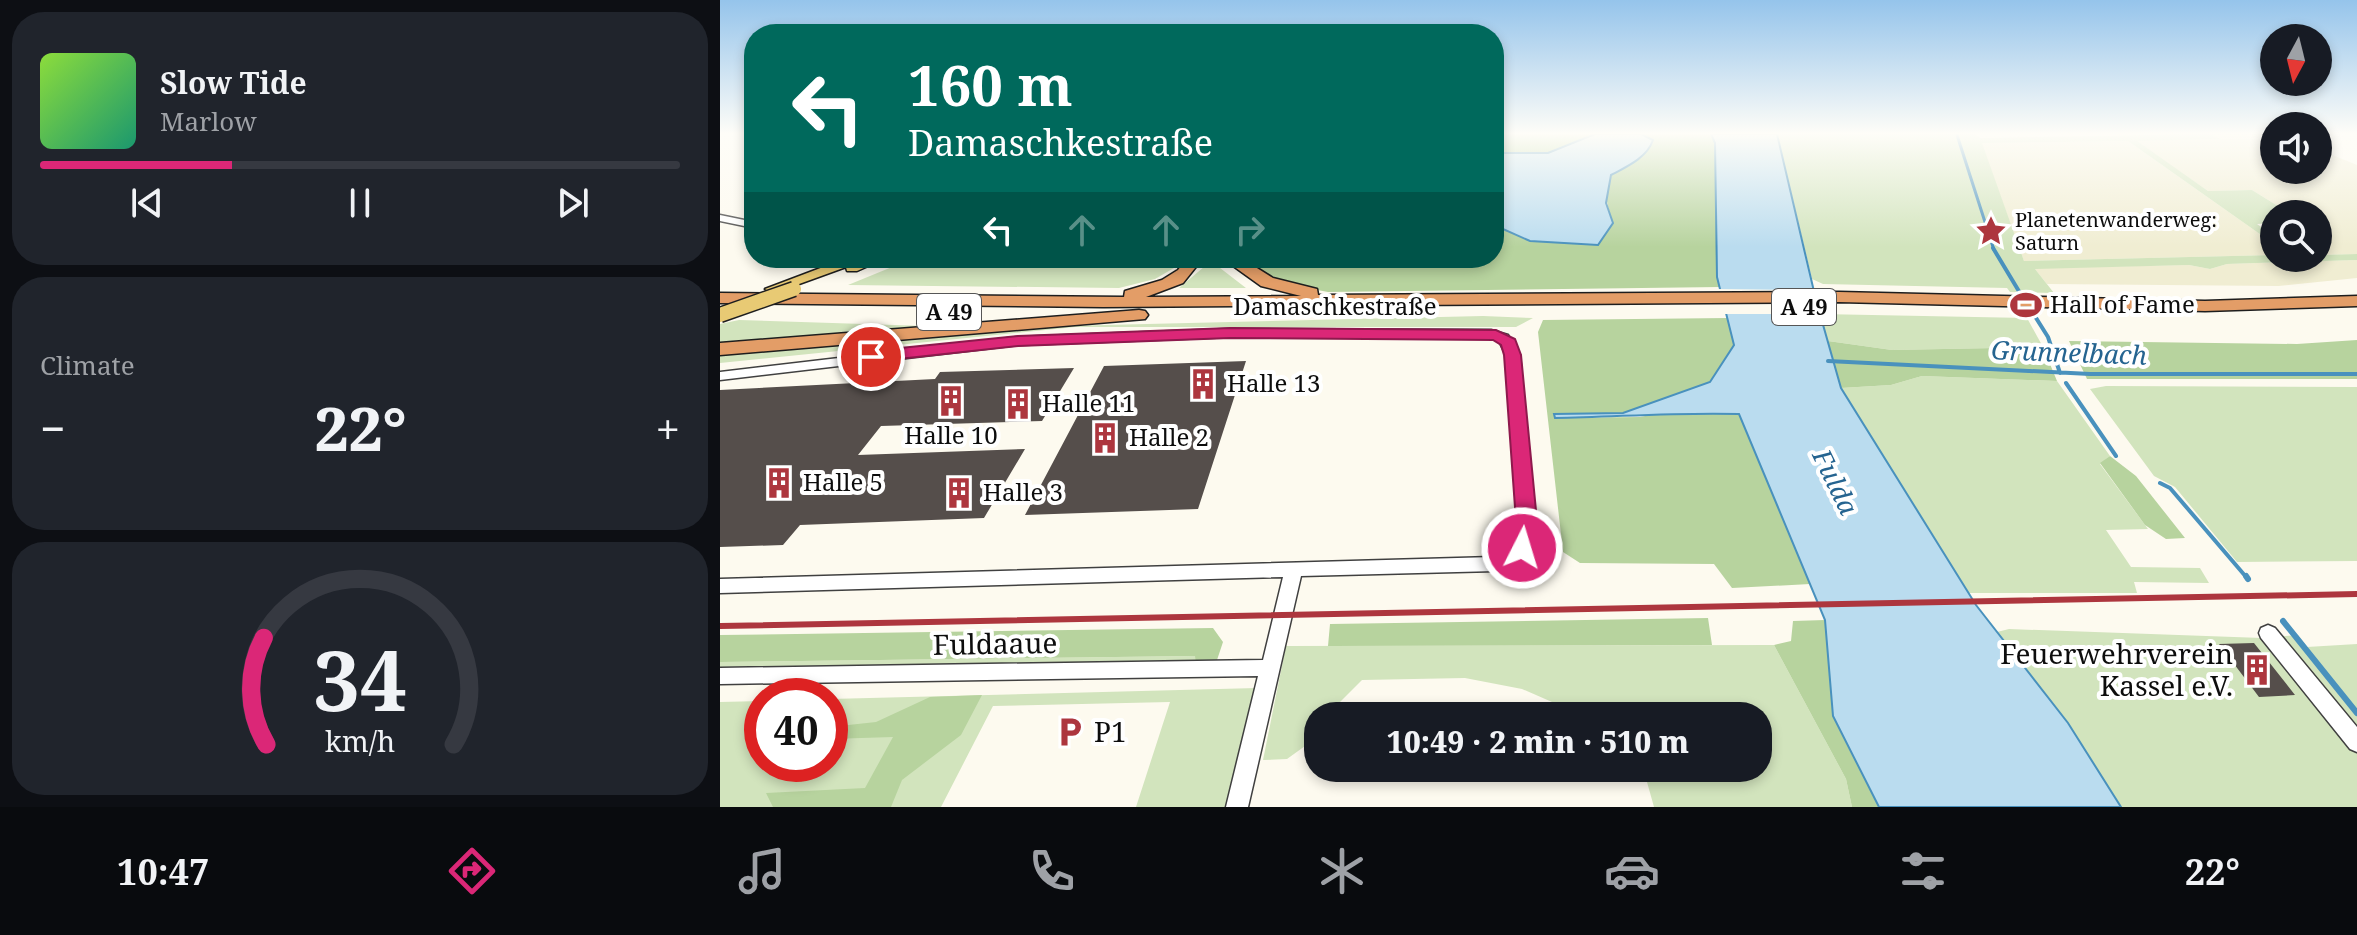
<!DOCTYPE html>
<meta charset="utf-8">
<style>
:root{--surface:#171b24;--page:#20242c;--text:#f1f3f6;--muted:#9ea1a6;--line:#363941;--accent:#db2777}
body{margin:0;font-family:"Noto Serif",serif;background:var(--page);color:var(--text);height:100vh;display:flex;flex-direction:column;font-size:30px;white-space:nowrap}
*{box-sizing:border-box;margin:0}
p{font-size:26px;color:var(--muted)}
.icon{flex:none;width:44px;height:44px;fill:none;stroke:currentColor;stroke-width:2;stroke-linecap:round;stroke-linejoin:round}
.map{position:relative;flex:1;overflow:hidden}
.details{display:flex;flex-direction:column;gap:12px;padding:12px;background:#0d0f14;width:720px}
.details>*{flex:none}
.hud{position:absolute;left:24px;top:24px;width:760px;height:244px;border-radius:32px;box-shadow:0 4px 12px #0003;background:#00695c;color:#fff;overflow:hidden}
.needle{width:52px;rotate:187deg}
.buttons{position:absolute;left:1540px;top:24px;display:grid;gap:16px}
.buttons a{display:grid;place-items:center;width:72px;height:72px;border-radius:50%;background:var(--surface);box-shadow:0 4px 12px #0003;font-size:40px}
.speed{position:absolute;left:24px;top:678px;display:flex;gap:16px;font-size:40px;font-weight:700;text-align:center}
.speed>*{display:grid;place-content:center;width:104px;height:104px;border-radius:50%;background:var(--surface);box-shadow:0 4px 12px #0003;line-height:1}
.speed .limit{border:12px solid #d22;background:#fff;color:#111}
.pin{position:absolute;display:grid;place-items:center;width:68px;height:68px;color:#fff;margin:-34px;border:4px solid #fff;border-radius:50%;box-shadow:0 2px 8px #0007}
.me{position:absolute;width:88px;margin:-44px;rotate:5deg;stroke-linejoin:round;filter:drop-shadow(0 0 6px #0008)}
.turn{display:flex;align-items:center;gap:28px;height:168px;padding:0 32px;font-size:36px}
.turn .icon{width:104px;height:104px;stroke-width:2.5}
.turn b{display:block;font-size:56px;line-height:68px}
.lanes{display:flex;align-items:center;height:76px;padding:0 32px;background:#0003;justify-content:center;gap:40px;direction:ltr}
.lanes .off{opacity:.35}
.big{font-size:60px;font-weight:800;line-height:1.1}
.details .card{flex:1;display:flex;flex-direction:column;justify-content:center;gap:12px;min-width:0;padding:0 28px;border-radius:32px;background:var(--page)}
.details .dial{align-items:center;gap:0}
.dial svg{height:208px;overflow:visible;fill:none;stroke:var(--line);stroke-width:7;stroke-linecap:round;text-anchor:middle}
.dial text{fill:var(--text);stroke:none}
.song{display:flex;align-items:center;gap:24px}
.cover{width:96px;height:96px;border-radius:12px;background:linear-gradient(135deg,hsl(90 70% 55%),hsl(160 70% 35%))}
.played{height:8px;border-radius:4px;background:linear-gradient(90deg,var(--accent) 30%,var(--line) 30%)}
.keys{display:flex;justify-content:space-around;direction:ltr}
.heat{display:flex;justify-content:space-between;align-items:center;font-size:44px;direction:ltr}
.trip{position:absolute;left:584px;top:702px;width:468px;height:80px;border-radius:32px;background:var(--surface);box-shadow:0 4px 12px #0003;font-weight:800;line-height:80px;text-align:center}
.tab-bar{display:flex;height:128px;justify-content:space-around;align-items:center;background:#090b0e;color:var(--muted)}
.tab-bar .icon{width:56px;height:56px}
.tab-bar .selected{color:var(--accent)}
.tab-bar b{font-size:36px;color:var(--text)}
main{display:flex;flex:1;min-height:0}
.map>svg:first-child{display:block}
.farmland{fill:#f0edd2}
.green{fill:#d2e4bd}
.forest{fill:#b7d39e}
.water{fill:#badcef;stroke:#4991bd;stroke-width:2}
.pier{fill:#fdfaef}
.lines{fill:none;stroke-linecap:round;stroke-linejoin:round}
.stream-far2{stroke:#4991bd;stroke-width:3}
.stream-far1{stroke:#4991bd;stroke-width:4}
.stream{stroke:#4991bd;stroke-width:6}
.building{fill:#554e4b}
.minor-casing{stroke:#404040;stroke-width:3}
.major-casing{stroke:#1e1e1e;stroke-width:3}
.highway-casing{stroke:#1e1e1e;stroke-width:3}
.minor{fill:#fff;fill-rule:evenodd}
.major{fill:#e8ca74;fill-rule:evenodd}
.highway{fill:#e39d67;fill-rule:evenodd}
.rail{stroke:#ad363e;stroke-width:6}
.major-bridge-casing{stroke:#1e1e1e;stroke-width:17;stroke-linecap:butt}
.major-bridge{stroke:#e8ca74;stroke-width:14}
.route{fill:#db2777;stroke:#8e194d;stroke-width:2}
.labels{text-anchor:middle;stroke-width:8;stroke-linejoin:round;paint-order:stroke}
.far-poi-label{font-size:20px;fill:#0d0d0d;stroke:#fff;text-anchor:start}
.shield{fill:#fff;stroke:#565656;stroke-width:2}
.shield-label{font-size:22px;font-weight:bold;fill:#0d0d0d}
.poi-label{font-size:24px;fill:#0d0d0d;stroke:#fff;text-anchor:start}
.street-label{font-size:24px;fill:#0d0d0d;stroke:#fff}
.water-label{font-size:26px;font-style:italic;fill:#256490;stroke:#fff}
.near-street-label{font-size:28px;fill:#0d0d0d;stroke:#fff}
.near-poi-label{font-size:28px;fill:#0d0d0d;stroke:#fff;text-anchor:end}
</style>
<main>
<section class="details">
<div class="card">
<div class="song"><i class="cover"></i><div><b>Slow Tide</b><p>Marlow</p></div></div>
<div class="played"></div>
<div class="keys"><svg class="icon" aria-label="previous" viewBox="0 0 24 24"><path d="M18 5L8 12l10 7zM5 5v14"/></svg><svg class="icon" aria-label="pause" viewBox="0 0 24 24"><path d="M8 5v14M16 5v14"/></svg><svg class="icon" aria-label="next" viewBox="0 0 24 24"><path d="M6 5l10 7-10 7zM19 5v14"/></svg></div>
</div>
<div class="card"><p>Climate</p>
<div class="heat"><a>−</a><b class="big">22°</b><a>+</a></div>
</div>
<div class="card dial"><svg viewBox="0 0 100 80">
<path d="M14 69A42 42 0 1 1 86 69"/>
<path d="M14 69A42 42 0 0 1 13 28" stroke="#db2777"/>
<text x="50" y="56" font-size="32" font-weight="700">34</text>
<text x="50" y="72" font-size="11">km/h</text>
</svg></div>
</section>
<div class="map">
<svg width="1637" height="807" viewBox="0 0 1637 807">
<rect width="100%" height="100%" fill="#fdfaef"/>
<!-- farmland -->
<path class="farmland" d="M1491 134H1554V170H1598V149L1637 165V254L1598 255V214H1571L1532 190 1488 191 1415 141 1498 139Z
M1408 141 1554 244V255L1304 261 1261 143Z
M1637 260V278L1559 286 1327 284 1314 268 1469 265 1490 269 1507 264Z"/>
<!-- green -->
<path class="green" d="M1057 134H1255L1260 138 1491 134 1500 139 1417 141 1488 191 1532 190 1571 214H1554V223L1537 224 1554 236V244L1408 141 1262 143 1304 261 1554 255 1598 258V255L1637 254V260L1507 264 1490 269 1469 265 1315 269 1334 293 1290 292 1287 288 1103 284 1092 279Z
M194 258H452L454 268 435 279 399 288 128 285Z
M491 261 526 288H459Z
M1100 314 1307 318 1323 347 1172 350 1108 341Z
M763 316 813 318 796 327H355L0 363V354L302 327Z
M19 320 206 326 0 345V324Z
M1202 376 1337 381 1390 456 1380 464 1428 529 1386 530 1411 567 1480 568 1489 583 1414 582 1417 593H1249L1121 388 1171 385Z
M1386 386 1637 387V561L1517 562 1455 487 1434 476 1370 389Z
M1289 629 1542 638 1578 635 1587 647 1637 644V807H1401L1348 723 1277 632Z
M1054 645 1126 779 1132 807H934L927 782 917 768H1038V716H864L802 689 745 678 642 680 606 716H598L592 741 567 759 543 760 566 646Z
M476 656V663L0 667V662Z
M537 688 506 807H416L450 702 273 706 221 807H0V702L42 701V764H110V699Z"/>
<!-- forest -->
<path class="forest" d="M774 134H875L828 153H774Z
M921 134H991L995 143 1000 287 608 292C575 285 548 279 521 258H774V225L810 241 878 245 893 223C887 205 883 194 891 175L911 165 932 140Z
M1008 318 1014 345 990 382 903 413H835V418L920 417 946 412 1019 414 1090 584 1012 588 994 564 860 563 843 552 818 332 823 320Z
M1637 340V379H1367L1349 341 1577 344Z
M1108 341 1172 350 1323 347 1337 381 1202 376 1171 385 1121 388Z
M1390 456 1416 476 1465 538 1446 539 1425 525 1380 463Z
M988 618 992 645 608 646 610 624Z
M1105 620 1113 716 1159 807H1132L1126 779 1054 645 1071 641 1073 621Z
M493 628 503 642 496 663H476L475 656 0 662V635Z
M262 695 241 735 182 780 171 807H53L46 793 145 788 173 737 110 739V727L156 722 210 697Z"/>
<!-- water -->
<path class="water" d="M875 134H921L933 140C927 158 906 167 891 175L886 203 893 223 878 245 810 241 774 225V153H828Z
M991 134H1057L1096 300 1121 388 1256 605 1348 723 1401 807H1159L1113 716 1105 620 1019 414C957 412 897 417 835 418L834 414 903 413 990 382 1014 345 997 277 995 143Z"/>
<!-- pier -->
<path class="pier" d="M996 289 1098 290 1104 314H1003Z"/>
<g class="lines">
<!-- stream-far2 -->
<path class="stream-far2" d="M1237 135 1274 250"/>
<!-- stream-far1 -->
<path class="stream-far1" d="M1273 248 1303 298
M1308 305 1328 337 1340 373
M1108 361 1370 374H1637
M1346 383 1396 456
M1440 483 1450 488 1527 578"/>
<!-- stream -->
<path class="stream" d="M1526 576 1528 579
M1563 621 1637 713"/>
</g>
<!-- building -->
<path class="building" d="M526 361 478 509 305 515 384 366Z
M354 368 322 421 161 426 138 455 305 449 264 518 80 525 63 545 0 547V390L215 379 220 372Z
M1534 643 1575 695 1539 697 1499 644Z"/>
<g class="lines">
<defs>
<path id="minor" d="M0 215 34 222V228L0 221Z
M510 329 771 330 788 335 800 355 814 534 808 552 776 571 581 576 528 807H506L538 676 0 684V668L543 660 563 577 0 593V579L773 557 795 544 798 534 786 355 779 341 770 338 510 337 298 345 0 380V372L298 337Z
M1548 625 1555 628 1637 727V752L1630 749 1541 638 1539 633 1541 628Z"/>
<path id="major" d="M127 258H166L137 271H127L126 267 57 292 52 293 45 289Z"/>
<path id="highway" d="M467 258H483L463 283 426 297 581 296 541 286 502 258H521L553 278 597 289 598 295 1119 292 1485 301 1637 296V306L1485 311 1119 302 383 307 0 303V293L404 297 405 291 442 280 458 270Z
M419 310 425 311 428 315 425 319 0 355V343Z"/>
</defs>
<!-- minor casing -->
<use href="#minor" class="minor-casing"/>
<!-- major casing -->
<use href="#major" class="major-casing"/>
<!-- highway casing -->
<use href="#highway" class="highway-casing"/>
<!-- minor -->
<use href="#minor" class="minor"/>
<!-- major -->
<use href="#major" class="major"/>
<!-- highway -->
<use href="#highway" class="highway"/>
<!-- rail -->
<path class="rail" d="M0 626 1637 594"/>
<defs>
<path id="major-bridge" d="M0 315 74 289"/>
</defs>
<!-- major-bridge casing -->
<use href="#major-bridge" class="major-bridge-casing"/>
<!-- major-bridge -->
<use href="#major-bridge" class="major-bridge"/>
</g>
<!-- sky -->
<linearGradient id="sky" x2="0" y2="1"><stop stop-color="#95c4eb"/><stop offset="0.54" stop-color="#fefdf8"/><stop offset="1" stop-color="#fefdf8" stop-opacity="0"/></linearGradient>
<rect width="1637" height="247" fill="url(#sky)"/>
<!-- route -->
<path class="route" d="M510 328 776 330 795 339 801 355 817 521 810 553H794L791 548 796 521 784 355 781 345 773 340 510 338 298 346 151 362 143 357 151 351 298 336Z"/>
<!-- icons -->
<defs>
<symbol id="sight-bare" viewBox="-9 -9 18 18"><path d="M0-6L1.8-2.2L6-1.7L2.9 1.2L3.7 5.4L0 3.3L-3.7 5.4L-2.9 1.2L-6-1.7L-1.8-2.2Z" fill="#ad363e" stroke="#fff" stroke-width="2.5" paint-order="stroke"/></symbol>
<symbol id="stadium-bare" viewBox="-9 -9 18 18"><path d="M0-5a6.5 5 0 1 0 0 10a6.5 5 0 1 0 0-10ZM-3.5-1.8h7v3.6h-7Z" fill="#ad363e" stroke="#fff" stroke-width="2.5" paint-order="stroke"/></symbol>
<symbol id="building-bare" viewBox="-9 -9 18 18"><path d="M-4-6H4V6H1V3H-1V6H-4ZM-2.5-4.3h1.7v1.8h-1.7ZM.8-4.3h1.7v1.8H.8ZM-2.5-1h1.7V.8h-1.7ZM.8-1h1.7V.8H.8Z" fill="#ad363e" stroke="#fff" stroke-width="2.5" paint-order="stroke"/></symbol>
<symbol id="parking-bare" viewBox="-9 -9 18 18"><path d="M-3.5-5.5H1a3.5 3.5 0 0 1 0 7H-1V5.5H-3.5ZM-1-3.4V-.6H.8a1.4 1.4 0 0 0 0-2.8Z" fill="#ad363e" stroke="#fff" stroke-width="2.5" paint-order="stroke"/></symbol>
</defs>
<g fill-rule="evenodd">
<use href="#sight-bare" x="1249" y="209" width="44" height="44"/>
<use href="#stadium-bare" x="1284" y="283" width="44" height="44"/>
<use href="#building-bare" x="461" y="362" width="44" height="44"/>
<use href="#building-bare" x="209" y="379" width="44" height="44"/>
<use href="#building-bare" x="276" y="382" width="44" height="44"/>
<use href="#building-bare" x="363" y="416" width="44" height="44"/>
<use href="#building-bare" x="37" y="461" width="44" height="44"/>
<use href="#building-bare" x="217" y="471" width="44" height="44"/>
<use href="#building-bare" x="1515" y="648" width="44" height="44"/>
<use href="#parking-bare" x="328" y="710" width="44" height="44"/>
</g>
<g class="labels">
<!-- far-poi labels -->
<g class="far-poi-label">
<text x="1295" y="227">Planetenwanderweg:<tspan x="1295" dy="23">Saturn</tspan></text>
</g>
<!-- shield labels -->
<g class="shield">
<rect x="1052" y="289" width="64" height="36" rx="6"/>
<rect x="197" y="294" width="64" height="36" rx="6"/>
</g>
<g class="shield-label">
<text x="1084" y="315">A 49</text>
<text x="229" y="320">A 49</text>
</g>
<!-- poi labels -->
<g class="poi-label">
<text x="1330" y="313">Hall of Fame</text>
<text x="507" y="392">Halle 13</text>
<text x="322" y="412">Halle 11</text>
<text x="231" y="444" text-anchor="middle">Halle 10</text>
<text x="409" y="446">Halle 2</text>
<text x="83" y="491">Halle 5</text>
<text x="263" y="501">Halle 3</text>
</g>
<!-- street labels -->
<g class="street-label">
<text x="615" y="315">Damaschkestraße</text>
</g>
<!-- water labels -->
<g class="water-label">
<text transform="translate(1349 353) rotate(2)" y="9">Grunnelbach</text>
<text transform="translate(1115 482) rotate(64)" y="9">Fulda</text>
</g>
<!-- near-street labels -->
<g class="near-street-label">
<text transform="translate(275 644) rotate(-1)" y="10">Fuldaaue</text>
</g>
<!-- near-poi labels -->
<g class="near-poi-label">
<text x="1513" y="664">Feuerwehrverein<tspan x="1513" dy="32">Kassel e.V.</tspan></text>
<text x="374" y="742" text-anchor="start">P1</text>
</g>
</g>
</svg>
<div class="buttons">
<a><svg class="needle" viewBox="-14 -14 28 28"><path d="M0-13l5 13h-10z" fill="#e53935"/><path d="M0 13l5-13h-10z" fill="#9ea1a6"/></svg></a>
<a><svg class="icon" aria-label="sound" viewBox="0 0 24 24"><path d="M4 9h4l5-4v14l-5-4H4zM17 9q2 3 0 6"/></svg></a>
<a><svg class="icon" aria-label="search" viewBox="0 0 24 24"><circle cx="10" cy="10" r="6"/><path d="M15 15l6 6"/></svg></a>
</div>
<div class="speed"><div class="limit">40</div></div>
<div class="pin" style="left:151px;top:357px;background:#d93025"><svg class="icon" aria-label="arrive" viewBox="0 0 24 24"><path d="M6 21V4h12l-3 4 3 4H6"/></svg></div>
<svg class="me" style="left:802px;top:548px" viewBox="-20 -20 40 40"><circle r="17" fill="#db2777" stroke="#fff" stroke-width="3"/><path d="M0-11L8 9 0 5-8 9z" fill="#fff"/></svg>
<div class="trip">10:49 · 2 min · 510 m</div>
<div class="hud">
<div class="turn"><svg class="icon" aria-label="left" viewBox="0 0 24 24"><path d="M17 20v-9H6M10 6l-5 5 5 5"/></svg><div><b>160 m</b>Damaschkestraße</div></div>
<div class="lanes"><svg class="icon" aria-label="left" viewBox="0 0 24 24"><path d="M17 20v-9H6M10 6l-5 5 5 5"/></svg><svg class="icon off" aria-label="ahead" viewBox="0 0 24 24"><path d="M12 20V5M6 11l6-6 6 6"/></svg><svg class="icon off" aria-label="ahead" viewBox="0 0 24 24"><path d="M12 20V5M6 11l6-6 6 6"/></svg><svg class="icon off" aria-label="right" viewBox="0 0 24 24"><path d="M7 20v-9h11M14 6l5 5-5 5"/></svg></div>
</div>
</div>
</main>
<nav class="tab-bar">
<b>10:47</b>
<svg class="icon selected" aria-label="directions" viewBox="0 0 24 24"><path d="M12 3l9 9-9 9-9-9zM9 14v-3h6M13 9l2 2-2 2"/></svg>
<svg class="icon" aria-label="music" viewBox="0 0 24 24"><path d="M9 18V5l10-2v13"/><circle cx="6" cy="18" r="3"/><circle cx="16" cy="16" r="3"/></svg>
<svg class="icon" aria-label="phone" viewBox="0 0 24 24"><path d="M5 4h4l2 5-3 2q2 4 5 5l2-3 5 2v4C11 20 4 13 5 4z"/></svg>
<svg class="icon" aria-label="climate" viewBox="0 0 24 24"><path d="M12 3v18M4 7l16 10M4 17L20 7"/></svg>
<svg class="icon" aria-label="car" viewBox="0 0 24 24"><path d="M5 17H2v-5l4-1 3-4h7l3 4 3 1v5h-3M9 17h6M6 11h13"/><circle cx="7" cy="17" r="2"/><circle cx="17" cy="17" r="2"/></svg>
<svg class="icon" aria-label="filters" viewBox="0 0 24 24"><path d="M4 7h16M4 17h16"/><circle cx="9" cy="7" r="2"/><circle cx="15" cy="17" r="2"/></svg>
<b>22°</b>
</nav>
